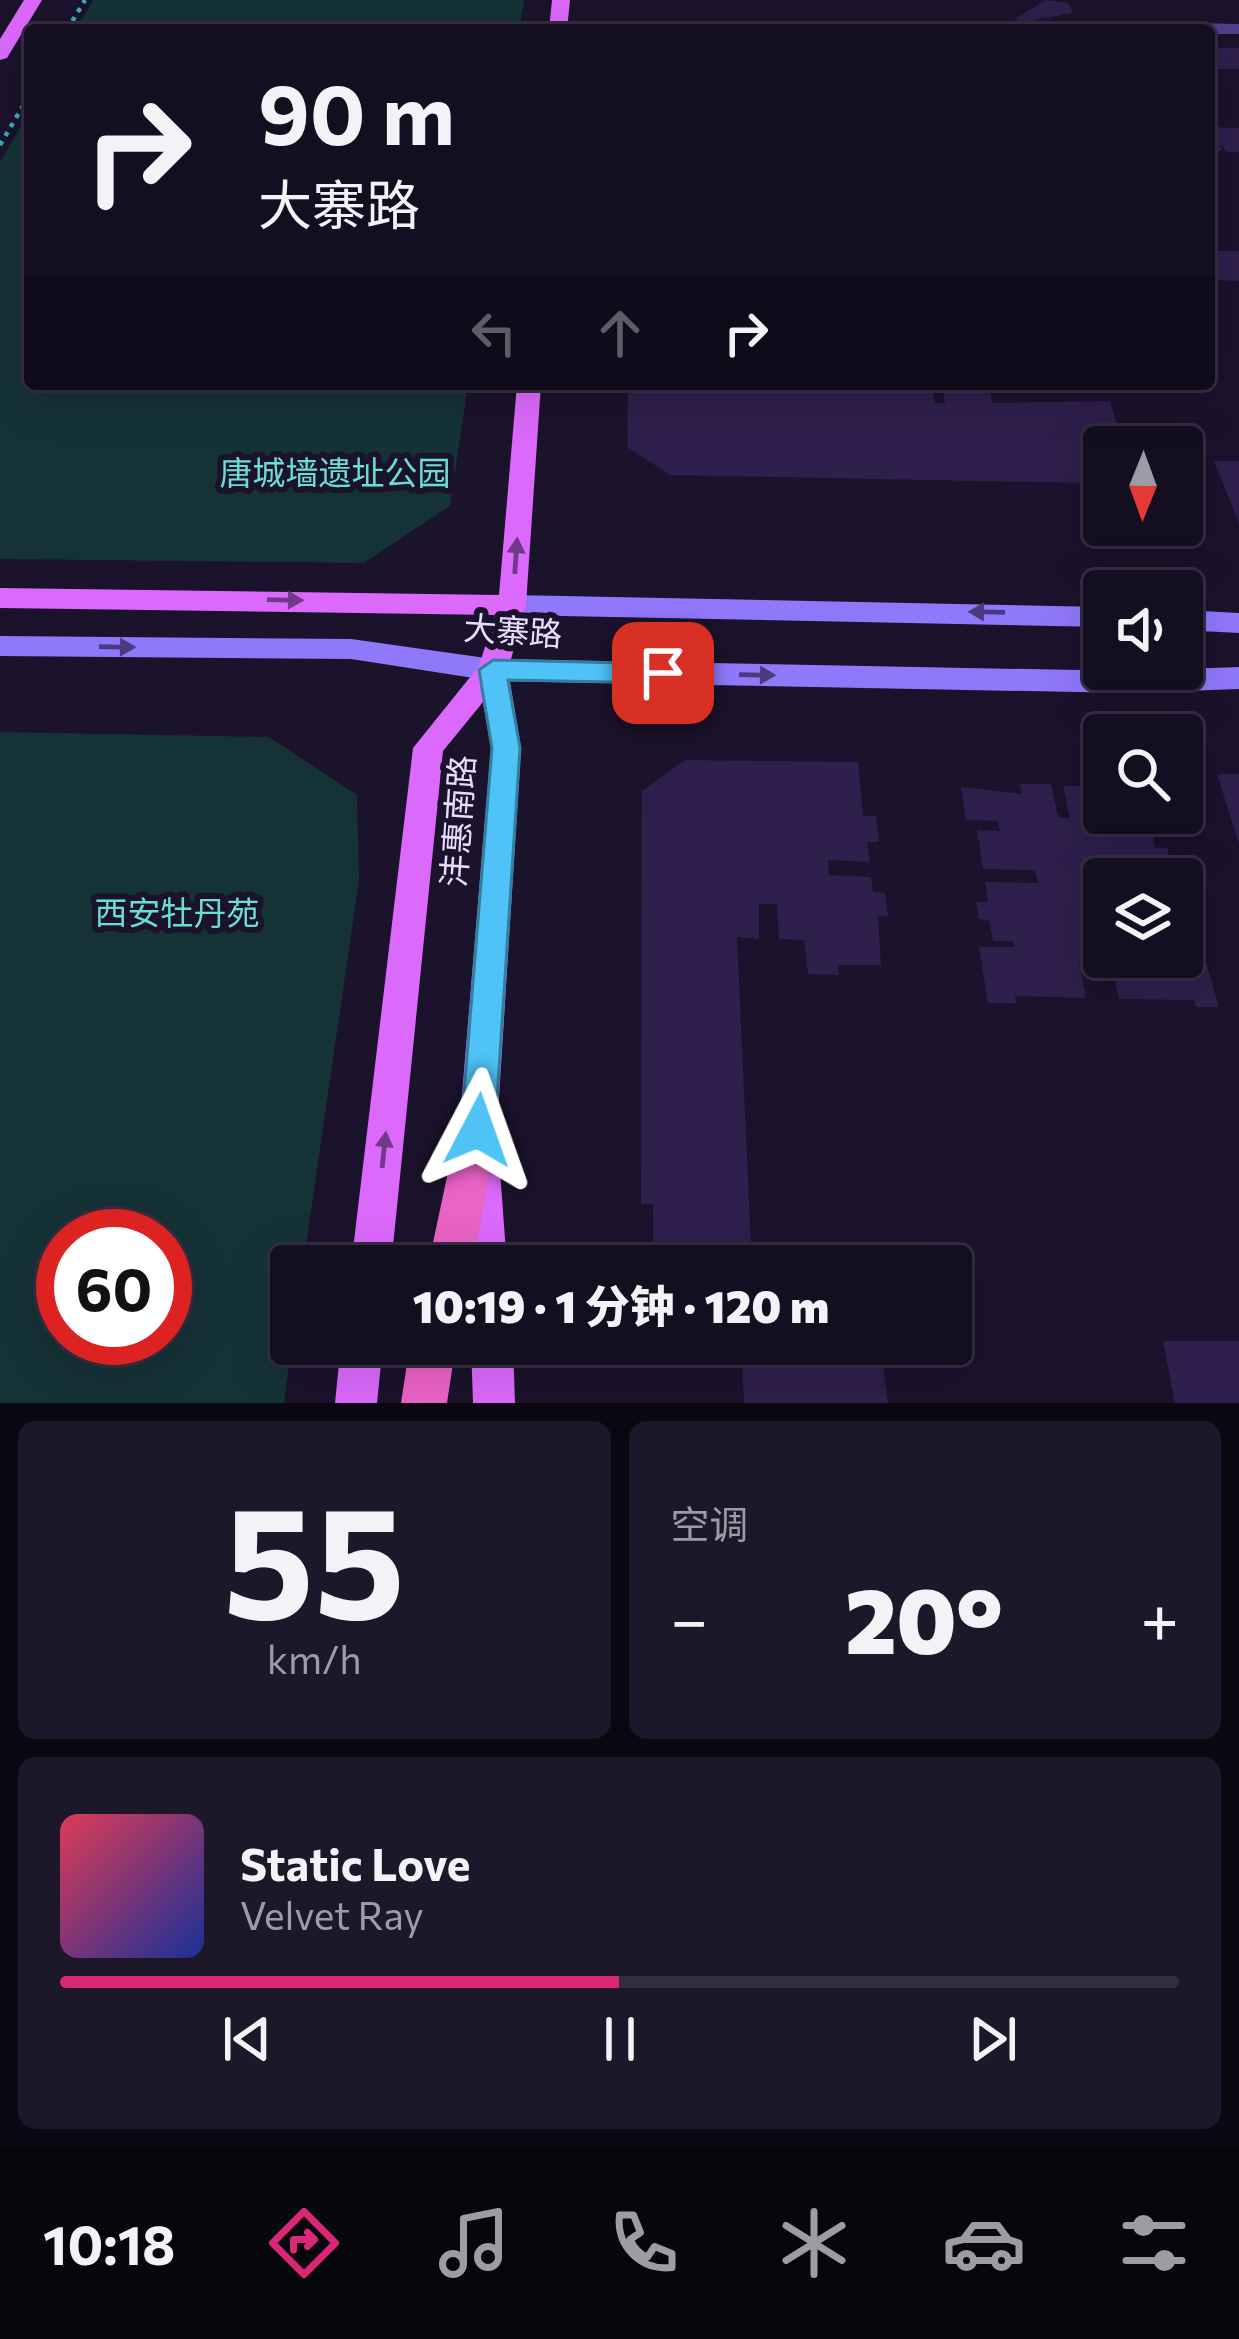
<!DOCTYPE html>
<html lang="zh">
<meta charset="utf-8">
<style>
:root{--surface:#140e21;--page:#1d172a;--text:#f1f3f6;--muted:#9d9ca5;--line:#332e3f;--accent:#db2777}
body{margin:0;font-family:Commissioner,"Noto Sans SC",sans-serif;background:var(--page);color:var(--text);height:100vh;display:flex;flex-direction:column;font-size:45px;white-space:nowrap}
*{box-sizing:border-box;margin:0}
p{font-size:39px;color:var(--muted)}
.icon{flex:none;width:66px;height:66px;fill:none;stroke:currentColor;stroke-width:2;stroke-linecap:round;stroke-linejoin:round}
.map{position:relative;height:1403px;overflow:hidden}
.sheet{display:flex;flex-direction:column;gap:18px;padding:18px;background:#0b0812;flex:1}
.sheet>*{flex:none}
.hud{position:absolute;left:24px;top:24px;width:1191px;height:366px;border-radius:12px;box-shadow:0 12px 48px #0002,0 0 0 3px var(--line);background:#140e21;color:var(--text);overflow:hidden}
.needle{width:78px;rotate:181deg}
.tools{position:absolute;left:1083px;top:426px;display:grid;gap:24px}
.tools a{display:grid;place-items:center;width:120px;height:120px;border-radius:12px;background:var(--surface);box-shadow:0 12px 48px #0002,0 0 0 3px var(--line);font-size:60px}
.speed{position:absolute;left:36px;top:1209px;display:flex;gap:24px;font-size:60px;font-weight:700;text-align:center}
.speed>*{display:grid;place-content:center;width:156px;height:156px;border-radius:50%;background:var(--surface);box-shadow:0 12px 48px #0002,0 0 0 3px var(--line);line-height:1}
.speed .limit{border:18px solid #d22;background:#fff;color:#111}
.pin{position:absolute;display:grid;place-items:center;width:102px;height:102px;color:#fff;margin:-51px;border-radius:24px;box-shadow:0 6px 18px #0006}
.me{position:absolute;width:132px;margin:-66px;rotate:4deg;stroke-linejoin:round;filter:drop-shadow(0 0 9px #0008)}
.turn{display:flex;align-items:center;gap:42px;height:252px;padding:0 36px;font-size:54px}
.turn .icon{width:156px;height:156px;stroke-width:2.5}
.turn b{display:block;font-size:84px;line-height:102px}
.lanes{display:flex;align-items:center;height:114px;padding:0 36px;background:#0003;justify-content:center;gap:60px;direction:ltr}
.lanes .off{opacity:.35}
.big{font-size:90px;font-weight:800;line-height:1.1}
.sheet .widget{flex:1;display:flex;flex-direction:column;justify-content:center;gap:18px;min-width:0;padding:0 42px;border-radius:18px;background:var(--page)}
.sheet .dial{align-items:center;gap:0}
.dial b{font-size:156px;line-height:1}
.song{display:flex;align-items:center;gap:36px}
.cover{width:144px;height:144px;border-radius:18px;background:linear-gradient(135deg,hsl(350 70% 55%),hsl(230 70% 35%))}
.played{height:12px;border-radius:6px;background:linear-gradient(90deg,var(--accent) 50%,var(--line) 50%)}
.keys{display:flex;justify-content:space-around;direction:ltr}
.heat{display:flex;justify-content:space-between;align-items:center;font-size:66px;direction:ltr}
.sheet .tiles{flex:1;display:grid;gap:18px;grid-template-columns:1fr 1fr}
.widget:last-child{grid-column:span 2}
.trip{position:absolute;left:270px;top:1245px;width:702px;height:120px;border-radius:12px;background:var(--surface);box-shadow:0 12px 48px #0002,0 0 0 3px var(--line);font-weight:800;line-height:120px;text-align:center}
.menu{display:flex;height:192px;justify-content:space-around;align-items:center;background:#08060d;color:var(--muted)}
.menu .icon{width:84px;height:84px}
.menu .current{color:var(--accent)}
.menu b{font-size:54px;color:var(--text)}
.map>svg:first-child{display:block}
.green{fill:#153236;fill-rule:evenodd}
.building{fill:#2f1f4c}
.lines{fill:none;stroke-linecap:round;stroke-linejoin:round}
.path{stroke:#35aebb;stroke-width:4.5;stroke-dasharray:4.5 6;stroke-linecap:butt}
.minor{fill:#4d3f89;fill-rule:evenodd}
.secondary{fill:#9078fb;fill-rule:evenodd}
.primary{fill:#db69fb;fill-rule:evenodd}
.trunk{fill:#ea63c6;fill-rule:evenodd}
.oneway{fill:#713989}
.oneway2{fill:#4a3b7f}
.route{fill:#4fc3f7;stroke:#337fa1;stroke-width:3}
.labels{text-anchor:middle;stroke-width:12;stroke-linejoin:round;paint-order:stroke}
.park-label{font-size:33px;fill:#6aded3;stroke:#1b122c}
.street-label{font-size:33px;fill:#e7defe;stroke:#1b122c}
</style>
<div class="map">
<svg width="1239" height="1403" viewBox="0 0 1239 1403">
<rect width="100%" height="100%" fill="#1b122c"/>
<!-- green -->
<path class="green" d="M93 0H524L519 30H76Z
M30 110V384H468L450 506 364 563 0 559V162Z
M0 732 269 737 357 795 359 880 303 1266H291L292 1344 284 1403H0ZM63 1236H165V1338H63Z"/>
<!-- building -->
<path class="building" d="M1046 0 1068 3 1073 13 1023 22 1014 19Z
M1209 48H1239V69H1209Z
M1209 127 1239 128V152H1228L1219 144 1223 151H1209Z
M1209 251H1239V281L1209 280Z
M628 384H931L935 403H945L942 384H988L993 403 1110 401 1123 447H1104V474H1088L1090 483 670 475 627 447Z
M1214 461H1239V523Z
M685 760 858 762 863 816H876L879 842H867L870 862 828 860 829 875 871 877 873 892 885 893 888 916H878L881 965H838L839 975 808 974 804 940 779 939 777 904H759V939L737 937 752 1266H620L621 1254 653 1255V1204H641L642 791Z
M1217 774H1239V841H1238Z
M1020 784H1051L1058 817 1070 818 1063 786H1094L1096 795H1104V813H1157L1160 824 1128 823 1130 832 1152 833 1155 848H1167L1174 873 1114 872 1116 879H1104V957H1182V951L1203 952 1219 1007H1196L1194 1000 1119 999 1111 962H1103L1098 939H1082L1087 962H1079L1086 998 1015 996 1016 1003H988L979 947H1014L1013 941H993L989 920 979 919 976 902H988L985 882 1038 883 1035 870 983 869 977 830 1000 831 998 821 966 820 961 787 1022 794Z
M1163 1341H1239V1403H1175Z
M843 1350 881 1351 888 1403H744L742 1362Z"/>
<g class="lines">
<!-- path -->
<path class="path" d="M67 30 85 0
M0 145 30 94"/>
<!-- minor -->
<path class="minor" d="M1096 21 1239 24V34H1209V30H1058Z"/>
<!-- secondary -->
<path class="secondary" d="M512 595 1104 607V627L512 615 498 605Z
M1182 610 1239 613V633L1182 630Z
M0 636 351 639 493 659 1129 671 1239 667V689L1129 693 493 681 351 659 0 656Z"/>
<!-- primary -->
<path class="primary" d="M24 0H42L7 58 0 60V39Z
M552 0H570L567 30H549Z
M517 384H541L526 605 508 670 521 748 497 1130 507 1266H467L459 1130 491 748 483 702 443 751 391 1266H351L413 748 479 666 495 615 0 608V588L499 595Z
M341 1344H383L377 1403H335Z
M471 1344H513L515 1403H473Z"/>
<!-- trunk -->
<path class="trunk" d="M478 1111 493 1117 499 1130 472 1266H428L457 1130 463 1117Z
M410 1344H456L447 1403H401Z"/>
</g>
<!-- one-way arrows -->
<defs><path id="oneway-solid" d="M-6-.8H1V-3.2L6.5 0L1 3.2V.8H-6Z" transform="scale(3)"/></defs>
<g class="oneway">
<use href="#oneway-solid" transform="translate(516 556) rotate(-86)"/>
<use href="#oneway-solid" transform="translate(285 600) rotate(1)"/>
<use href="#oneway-solid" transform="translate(384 1150) rotate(-84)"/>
</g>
<g class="oneway2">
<use href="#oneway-solid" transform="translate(987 612) rotate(-179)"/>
<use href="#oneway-solid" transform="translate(117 647) rotate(1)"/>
<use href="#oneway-solid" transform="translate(757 675) rotate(1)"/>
</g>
<!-- route -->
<path class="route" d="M493 660 663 664 677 673 663 683 508 680 520 748 495 1130 490 1141 478 1146 466 1141 461 1130 492 748 479 670Z"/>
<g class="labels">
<!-- park labels -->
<g class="park-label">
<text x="335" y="485">唐城墙遗址公园</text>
<text x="177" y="925">西安牡丹苑</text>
</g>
<!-- street labels -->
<g class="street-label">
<text transform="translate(513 631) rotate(4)" y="12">大寨路</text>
<text transform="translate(458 821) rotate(-86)" y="12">沣惠南路</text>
</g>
</g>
</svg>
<div class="tools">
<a><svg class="needle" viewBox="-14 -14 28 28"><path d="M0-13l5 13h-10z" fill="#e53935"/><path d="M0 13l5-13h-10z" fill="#9d9ca5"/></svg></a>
<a><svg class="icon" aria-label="sound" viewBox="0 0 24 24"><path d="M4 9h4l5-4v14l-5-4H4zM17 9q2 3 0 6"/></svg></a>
<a><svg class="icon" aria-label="search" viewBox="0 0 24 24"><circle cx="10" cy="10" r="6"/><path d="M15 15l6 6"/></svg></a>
<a><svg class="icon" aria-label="layers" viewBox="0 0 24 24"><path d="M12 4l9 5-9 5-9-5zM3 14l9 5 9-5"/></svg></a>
</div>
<div class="speed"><div class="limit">60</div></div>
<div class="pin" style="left:663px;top:673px;background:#d93025"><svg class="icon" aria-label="arrive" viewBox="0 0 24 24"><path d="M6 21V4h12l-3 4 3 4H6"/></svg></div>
<svg class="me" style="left:478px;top:1130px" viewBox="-20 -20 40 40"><path d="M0-17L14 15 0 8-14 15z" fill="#4fc3f7" stroke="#fff" stroke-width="4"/></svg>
<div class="trip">10:19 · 1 分钟 · 120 m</div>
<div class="hud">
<div class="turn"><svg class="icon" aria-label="right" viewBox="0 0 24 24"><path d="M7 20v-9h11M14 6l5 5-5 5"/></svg><div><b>90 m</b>大寨路</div></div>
<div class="lanes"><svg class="icon off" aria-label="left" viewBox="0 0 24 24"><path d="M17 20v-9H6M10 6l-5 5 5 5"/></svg><svg class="icon off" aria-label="ahead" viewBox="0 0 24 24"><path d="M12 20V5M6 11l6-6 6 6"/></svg><svg class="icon" aria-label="right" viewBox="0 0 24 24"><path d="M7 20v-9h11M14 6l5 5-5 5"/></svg></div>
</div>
</div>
<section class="sheet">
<div class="tiles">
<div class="widget dial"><b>55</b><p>km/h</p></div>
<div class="widget"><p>空调</p>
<div class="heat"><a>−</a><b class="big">20°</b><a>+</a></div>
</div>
<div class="widget">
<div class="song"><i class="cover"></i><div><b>Static Love</b><p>Velvet Ray</p></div></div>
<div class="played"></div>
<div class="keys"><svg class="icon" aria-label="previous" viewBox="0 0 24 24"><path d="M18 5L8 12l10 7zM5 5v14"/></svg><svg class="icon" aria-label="pause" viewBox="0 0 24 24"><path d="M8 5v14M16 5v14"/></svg><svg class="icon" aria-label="next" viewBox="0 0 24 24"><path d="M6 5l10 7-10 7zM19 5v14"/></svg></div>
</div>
</div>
</section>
<nav class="menu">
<b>10:18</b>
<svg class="icon current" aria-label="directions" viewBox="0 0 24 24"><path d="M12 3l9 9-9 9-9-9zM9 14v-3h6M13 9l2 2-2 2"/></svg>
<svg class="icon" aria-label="music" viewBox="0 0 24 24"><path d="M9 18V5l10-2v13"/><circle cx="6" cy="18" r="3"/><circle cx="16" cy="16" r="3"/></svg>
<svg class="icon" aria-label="phone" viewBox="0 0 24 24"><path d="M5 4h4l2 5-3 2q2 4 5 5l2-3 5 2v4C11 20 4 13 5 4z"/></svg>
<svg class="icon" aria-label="climate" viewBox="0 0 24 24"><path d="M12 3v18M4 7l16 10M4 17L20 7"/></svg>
<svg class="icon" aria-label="car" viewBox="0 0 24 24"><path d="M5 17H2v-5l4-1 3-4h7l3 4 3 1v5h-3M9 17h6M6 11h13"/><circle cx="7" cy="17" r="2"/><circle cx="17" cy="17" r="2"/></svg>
<svg class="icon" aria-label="filters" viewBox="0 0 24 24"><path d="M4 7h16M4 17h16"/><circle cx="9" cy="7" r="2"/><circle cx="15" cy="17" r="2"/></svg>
</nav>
